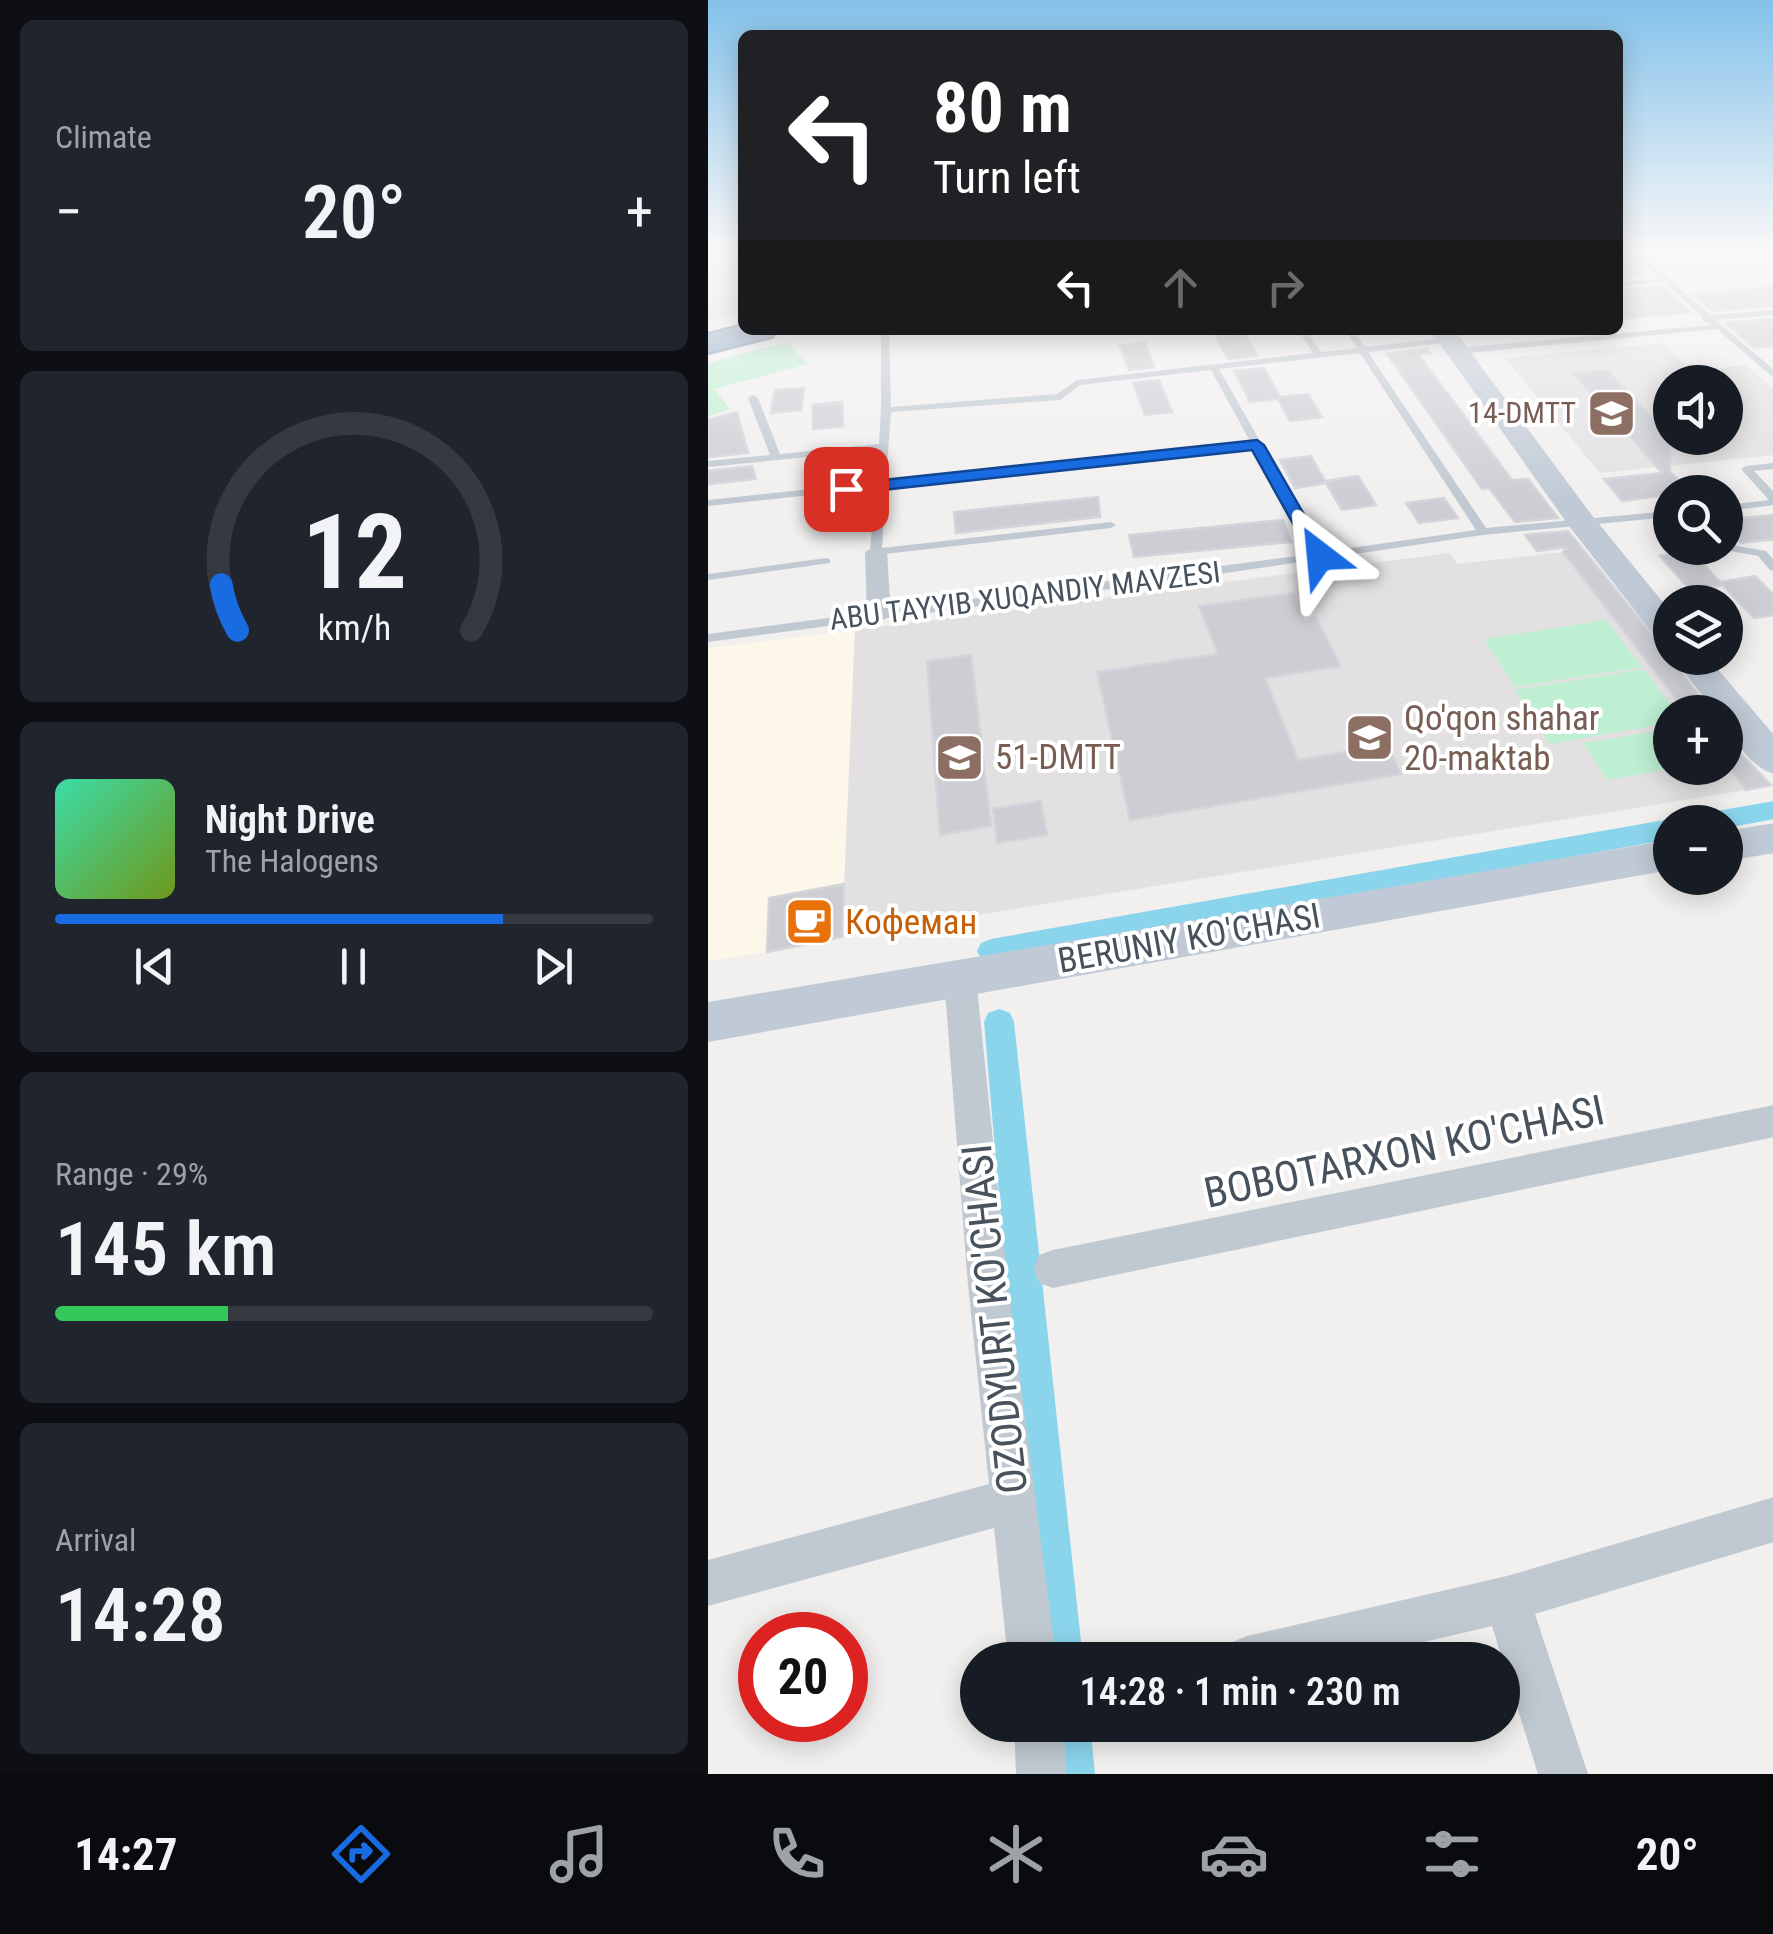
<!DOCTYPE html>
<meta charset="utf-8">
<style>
:root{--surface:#171b24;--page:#20242c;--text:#f1f3f6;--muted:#9ea1a6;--line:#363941;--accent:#196be2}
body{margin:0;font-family:"Roboto Condensed",sans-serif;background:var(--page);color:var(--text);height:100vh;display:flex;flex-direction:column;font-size:38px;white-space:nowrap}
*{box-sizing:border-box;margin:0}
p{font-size:32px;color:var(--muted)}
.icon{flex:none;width:55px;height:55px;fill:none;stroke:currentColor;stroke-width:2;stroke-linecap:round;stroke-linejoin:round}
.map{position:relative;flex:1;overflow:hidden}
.details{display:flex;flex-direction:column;gap:20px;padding:20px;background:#0d0f14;width:708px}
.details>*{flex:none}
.banner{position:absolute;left:30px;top:30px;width:885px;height:305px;border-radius:15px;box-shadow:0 5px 25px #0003;background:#202124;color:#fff;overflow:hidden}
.tools{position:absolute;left:945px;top:365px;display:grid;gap:20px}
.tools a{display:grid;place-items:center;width:90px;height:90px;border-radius:50%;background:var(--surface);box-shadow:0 5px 25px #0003;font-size:50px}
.speed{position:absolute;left:30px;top:1612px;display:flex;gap:20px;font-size:50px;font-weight:700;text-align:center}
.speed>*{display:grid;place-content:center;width:130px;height:130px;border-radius:50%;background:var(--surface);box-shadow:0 5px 25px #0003;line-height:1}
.speed .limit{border:15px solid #d22;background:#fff;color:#111}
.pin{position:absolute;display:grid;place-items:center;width:85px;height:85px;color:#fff;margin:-42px;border-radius:20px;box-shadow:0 5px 15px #0006}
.me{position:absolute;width:110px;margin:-55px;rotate:331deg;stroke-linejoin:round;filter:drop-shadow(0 0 8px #0008)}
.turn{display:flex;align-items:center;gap:35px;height:210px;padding:0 30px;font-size:45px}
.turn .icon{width:130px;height:130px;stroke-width:2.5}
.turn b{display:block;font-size:70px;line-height:85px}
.lanes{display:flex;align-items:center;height:95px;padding:0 30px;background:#0003;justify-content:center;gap:50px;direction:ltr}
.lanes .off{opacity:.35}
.big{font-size:75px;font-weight:600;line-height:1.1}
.details .widget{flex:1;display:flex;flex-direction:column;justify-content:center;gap:15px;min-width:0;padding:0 35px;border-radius:15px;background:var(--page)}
.details .dial{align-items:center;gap:0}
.dial svg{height:260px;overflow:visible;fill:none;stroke:var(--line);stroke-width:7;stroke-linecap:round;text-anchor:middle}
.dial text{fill:var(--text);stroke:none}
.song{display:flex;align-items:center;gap:30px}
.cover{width:120px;height:120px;border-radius:15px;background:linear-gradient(135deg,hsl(160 70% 55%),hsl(80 70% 35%))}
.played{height:10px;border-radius:5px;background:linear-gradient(90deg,var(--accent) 75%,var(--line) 75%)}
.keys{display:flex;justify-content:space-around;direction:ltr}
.heat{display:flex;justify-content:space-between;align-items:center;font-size:55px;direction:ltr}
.charge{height:15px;border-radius:8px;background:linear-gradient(90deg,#34c759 29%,var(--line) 0)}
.trip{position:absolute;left:252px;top:1642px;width:560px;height:100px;border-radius:50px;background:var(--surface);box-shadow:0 5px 25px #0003;font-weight:600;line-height:100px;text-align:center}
.tab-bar{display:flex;height:160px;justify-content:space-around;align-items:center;background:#090b0e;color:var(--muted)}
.tab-bar .icon{width:70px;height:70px}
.tab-bar .active{color:var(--accent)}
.tab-bar b{font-size:45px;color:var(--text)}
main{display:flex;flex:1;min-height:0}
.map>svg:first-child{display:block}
.commercial{fill:#fcf7e9}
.education{fill:#e3e0e1;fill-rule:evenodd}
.green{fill:#beefd2}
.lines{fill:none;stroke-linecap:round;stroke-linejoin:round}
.canal{fill:#8bd5ec;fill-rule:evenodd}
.building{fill:#ccced4;stroke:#d3d5db;stroke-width:2.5}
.highway-casing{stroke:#728baa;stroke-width:4}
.lane{fill:#c0c9d1;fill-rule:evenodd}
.street{fill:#c0c9d1;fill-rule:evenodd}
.secondary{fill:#c0cad6;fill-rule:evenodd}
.highway{fill:#87a0be;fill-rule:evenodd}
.route{fill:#196be2;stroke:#104693;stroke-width:2.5}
.labels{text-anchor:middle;stroke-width:8;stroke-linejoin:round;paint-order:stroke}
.far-education-label{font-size:30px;fill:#785e54;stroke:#fff;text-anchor:end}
.far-street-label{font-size:30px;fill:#47525d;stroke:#fff}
.education-label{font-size:35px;fill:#785e54;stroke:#fff;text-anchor:start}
.food-label{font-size:35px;fill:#c56008;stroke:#fff;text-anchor:start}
.street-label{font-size:35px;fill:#47525d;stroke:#fff}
.near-street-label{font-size:42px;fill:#47525d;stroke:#fff}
</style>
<main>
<section class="details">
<div class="widget"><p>Climate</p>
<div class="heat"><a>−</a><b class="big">20°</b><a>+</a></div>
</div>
<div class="widget dial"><svg viewBox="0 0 100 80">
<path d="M14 69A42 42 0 1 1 86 69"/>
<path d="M14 69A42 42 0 0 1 9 55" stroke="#196be2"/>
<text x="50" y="56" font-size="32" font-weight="700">12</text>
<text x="50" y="72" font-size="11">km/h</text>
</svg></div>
<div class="widget">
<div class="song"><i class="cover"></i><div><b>Night Drive</b><p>The Halogens</p></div></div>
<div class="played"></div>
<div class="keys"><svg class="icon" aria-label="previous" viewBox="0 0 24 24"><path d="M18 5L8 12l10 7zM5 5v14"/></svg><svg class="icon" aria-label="pause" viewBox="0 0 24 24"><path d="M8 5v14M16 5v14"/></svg><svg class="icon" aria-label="next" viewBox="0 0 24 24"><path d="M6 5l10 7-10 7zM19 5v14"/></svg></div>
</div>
<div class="widget"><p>Range · 29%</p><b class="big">145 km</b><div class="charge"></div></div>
<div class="widget"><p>Arrival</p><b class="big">14:28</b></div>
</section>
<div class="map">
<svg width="1066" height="1774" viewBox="0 0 1066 1774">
<rect width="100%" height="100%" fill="#f2efef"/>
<!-- commercial -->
<path class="commercial" d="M147 630 136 884 62 898 59 952 0 961V648Z"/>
<!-- education -->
<path class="education" d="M0 252H35V313L0 322Z
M954 343 984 371 1039 365 1065 389V455L892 473 797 358ZM962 382H1018V438H962Z
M855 552 979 712H962V768H1018V763L1038 790 134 937 147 630 742 553 749 564Z"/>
<!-- green -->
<path class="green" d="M79 342 100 364 6 389 22 409 0 416V363Z
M898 620 934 667 807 687 776 639Z
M935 669 968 712H962V723L841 744 807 690Z
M962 729V768H968L899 780 875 743Z"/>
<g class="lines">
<!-- canal -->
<path class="canal" d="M1066 801V819L1018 828V822H984L988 815 997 813Z
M962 819 971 822H962V839L283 963 273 959 269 951 273 943 283 939Z
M291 1009 302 1013 306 1022 375 1660H331L276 1022 280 1013Z
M336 1725H382L387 1774H341Z"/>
</g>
<!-- building -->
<path class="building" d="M910 252H915L942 275 910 278Z
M954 286 983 312 910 319V290Z
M1066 287V306L1004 311 985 295Z
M1066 319V346L1046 348 1017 323Z
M536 333 549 356 520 359 508 336Z
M437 343 446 367 421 370 412 345Z
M719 349 722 353 710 354 804 480 820 479 850 518 807 522 781 488 774 489 679 354Z
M556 368 572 397 600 394 614 417 582 421 570 399 542 402 526 371Z
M900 370 951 425 962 424V472L983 492 914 501 896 479 954 473 865 373Z
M451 380 464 412 437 415 425 383Z
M96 388 93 410 63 413 67 390Z
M134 402 135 426 105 429V405Z
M29 412 40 453 0 457V420Z
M603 456 618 483 587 488 572 460Z
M44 466 48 479 0 484V471Z
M650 476 668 505 634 510 617 481Z
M390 497 392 517 248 533 246 512Z
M736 498 750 518 711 523 698 503Z
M1066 515V539L1033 543 1018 526V520Z
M575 520 583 542 426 557 421 535Z
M860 531 952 644 1003 712H978L855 552 860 547 829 551 817 535Z
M984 552 1015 585 982 590 952 556Z
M1047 576 1066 595V615L1046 618 1012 582Z
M585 593 597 619 608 617 632 666 557 678 590 760 679 745 693 774 422 820 389 672 510 654 491 606Z
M263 655 283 826 232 835 219 661Z
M1018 728 1031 752 1063 785 1038 790 1018 763Z
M333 801 339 835 289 843 285 809Z
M136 884 134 937 59 952 61 898Z"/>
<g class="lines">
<defs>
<path id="highway" d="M35 325V330H69L64 337 0 353V334Z"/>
</defs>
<!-- highway casing -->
<use href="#highway" class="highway-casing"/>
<!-- lane -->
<path class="lane" d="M922 252H930L1003 315 1066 310V315L1008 320 1066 370V378L1009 329 749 354 745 351 749 348 1004 325 995 320V317L956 282 910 286V282L951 278Z
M1060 252H1066V255Z
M173 330H181L183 407 349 394 369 380 605 353 590 330H598L613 352 649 348 637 330H645L657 347 742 337 745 338V342L660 352 778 528 962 511V517L775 535 484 578 0 642V634L604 554 546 448 178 487 174 548 403 522 408 525 403 528 168 555 162 552 167 488 0 506V500L168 482 170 450 0 467V461L62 455 40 398 45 395 50 398 72 454 171 444 173 410ZM652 353 768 530 615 552 511 369ZM503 370 543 443 178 481 183 412 352 400 372 385Z
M1066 463V469L1046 471 1066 492V505L1018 511V505L1061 500 1033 469 1038 466Z
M1018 537 1029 546 1058 551 1066 560V571L1062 570 1050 556 1022 551 1018 546Z
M118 558 122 559V563L0 580V574Z"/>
<!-- street -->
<path class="street" d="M168 545 179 552 183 615 171 622 159 615 157 552Z
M252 965 263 969 268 978 300 1285 348 1660H300L286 1528 0 1606V1560L281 1484 260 1285 236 978 241 969Z
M1066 1105V1137L345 1288 331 1283 326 1269 331 1255 345 1250Z
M1066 1497V1542L827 1614 880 1774H830L784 1626 640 1660H515L522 1643 539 1636 799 1576Z
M306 1725H356L358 1774H308Z"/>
<!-- secondary -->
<path class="secondary" d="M722 330H746L883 514 962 611V643L950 640 861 526Z
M965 658H1000L1066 735V774C1044 768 1018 735 1018 712H1007Z
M1066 823V853L1018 861V831Z
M962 840V870L0 1042V1002Z"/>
<!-- highway -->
<use href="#highway" class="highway"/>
</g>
<!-- sky -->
<linearGradient id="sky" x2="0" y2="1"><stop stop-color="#83c1ea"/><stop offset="0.5" stop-color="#f9f8f8"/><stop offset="1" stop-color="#f9f8f8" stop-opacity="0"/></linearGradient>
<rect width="1066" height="500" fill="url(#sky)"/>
<!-- route -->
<path class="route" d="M549 440 556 445 620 556 617 560 603 556 544 450 138 494 131 489 138 484Z"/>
<!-- icons -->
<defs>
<symbol id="school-square" viewBox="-11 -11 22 22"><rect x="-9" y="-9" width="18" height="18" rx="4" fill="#8d6e63" stroke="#fff"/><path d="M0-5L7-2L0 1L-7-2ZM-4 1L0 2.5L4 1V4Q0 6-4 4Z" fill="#fff"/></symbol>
<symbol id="cafe-square" viewBox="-11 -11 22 22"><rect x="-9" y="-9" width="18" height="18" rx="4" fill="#e8710a" stroke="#fff"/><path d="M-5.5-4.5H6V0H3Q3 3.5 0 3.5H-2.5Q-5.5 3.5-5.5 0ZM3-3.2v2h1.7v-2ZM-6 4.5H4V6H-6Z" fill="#fff"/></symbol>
</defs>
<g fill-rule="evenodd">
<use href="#school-square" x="876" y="386" width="55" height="55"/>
<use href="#school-square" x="634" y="710" width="55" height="55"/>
<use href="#school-square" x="224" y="730" width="55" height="55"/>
<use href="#cafe-square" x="74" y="894" width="55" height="55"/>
</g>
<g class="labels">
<!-- far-education labels -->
<g class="far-education-label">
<text x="868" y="423">14-DMTT</text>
</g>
<!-- far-street labels -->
<g class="far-street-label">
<text transform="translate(317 596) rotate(-7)" y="10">ABU TAYYIB XUQANDIY MAVZESI</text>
</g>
<!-- education labels -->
<g class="education-label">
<text x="696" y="730">Qo'qon shahar<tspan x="696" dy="40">20-maktab</tspan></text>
<text x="287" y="769">51-DMTT</text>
</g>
<!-- food labels -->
<g class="food-label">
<text x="137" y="934">Кофеман</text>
</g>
<!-- street labels -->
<g class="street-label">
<text transform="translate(481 938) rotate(-10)" y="12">BERUNIY KO'CHASI</text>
</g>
<!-- near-street labels -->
<g class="near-street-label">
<text transform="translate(696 1151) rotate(-12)" y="15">BOBOTARXON KO'CHASI</text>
<text transform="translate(286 1319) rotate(-96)" y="15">OZODYURT KO'CHASI</text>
</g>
</g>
</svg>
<div class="tools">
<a><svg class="icon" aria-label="sound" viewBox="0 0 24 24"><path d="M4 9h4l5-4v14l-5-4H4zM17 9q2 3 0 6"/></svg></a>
<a><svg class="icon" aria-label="search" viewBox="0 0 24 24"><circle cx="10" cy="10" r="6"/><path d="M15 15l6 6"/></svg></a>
<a><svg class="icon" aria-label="layers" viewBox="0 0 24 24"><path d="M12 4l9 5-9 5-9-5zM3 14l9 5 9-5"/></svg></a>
<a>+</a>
<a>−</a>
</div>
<div class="speed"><div class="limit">20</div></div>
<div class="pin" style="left:138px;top:489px;background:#d93025"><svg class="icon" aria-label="arrive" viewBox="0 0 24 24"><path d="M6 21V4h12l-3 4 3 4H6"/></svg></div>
<svg class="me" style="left:612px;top:556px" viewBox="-20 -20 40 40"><path d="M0-17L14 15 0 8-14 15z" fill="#196be2" stroke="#fff" stroke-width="4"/></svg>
<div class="trip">14:28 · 1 min · 230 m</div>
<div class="banner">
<div class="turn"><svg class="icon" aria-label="left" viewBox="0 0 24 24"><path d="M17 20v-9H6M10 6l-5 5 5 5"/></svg><div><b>80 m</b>Turn left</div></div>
<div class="lanes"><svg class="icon" aria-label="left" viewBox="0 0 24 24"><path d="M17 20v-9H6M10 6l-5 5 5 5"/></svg><svg class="icon off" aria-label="ahead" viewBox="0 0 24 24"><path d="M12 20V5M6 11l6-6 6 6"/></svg><svg class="icon off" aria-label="right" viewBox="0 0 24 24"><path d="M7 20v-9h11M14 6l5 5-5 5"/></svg></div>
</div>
</div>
</main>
<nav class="tab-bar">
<b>14:27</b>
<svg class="icon active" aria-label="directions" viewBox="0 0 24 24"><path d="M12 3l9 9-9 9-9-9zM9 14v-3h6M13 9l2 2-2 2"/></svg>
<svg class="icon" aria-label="music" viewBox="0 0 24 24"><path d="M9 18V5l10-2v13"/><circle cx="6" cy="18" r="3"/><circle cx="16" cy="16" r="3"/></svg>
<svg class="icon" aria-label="phone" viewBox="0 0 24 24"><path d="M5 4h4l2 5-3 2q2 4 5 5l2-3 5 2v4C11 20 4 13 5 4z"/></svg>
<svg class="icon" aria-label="climate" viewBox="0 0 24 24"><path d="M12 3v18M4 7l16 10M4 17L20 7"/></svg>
<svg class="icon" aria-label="car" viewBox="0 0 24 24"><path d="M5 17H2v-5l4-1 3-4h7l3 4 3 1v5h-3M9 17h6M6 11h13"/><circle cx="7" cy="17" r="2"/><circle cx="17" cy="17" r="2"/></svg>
<svg class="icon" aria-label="filters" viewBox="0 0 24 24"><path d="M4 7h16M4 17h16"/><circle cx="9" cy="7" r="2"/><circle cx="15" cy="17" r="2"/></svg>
<b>20°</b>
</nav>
